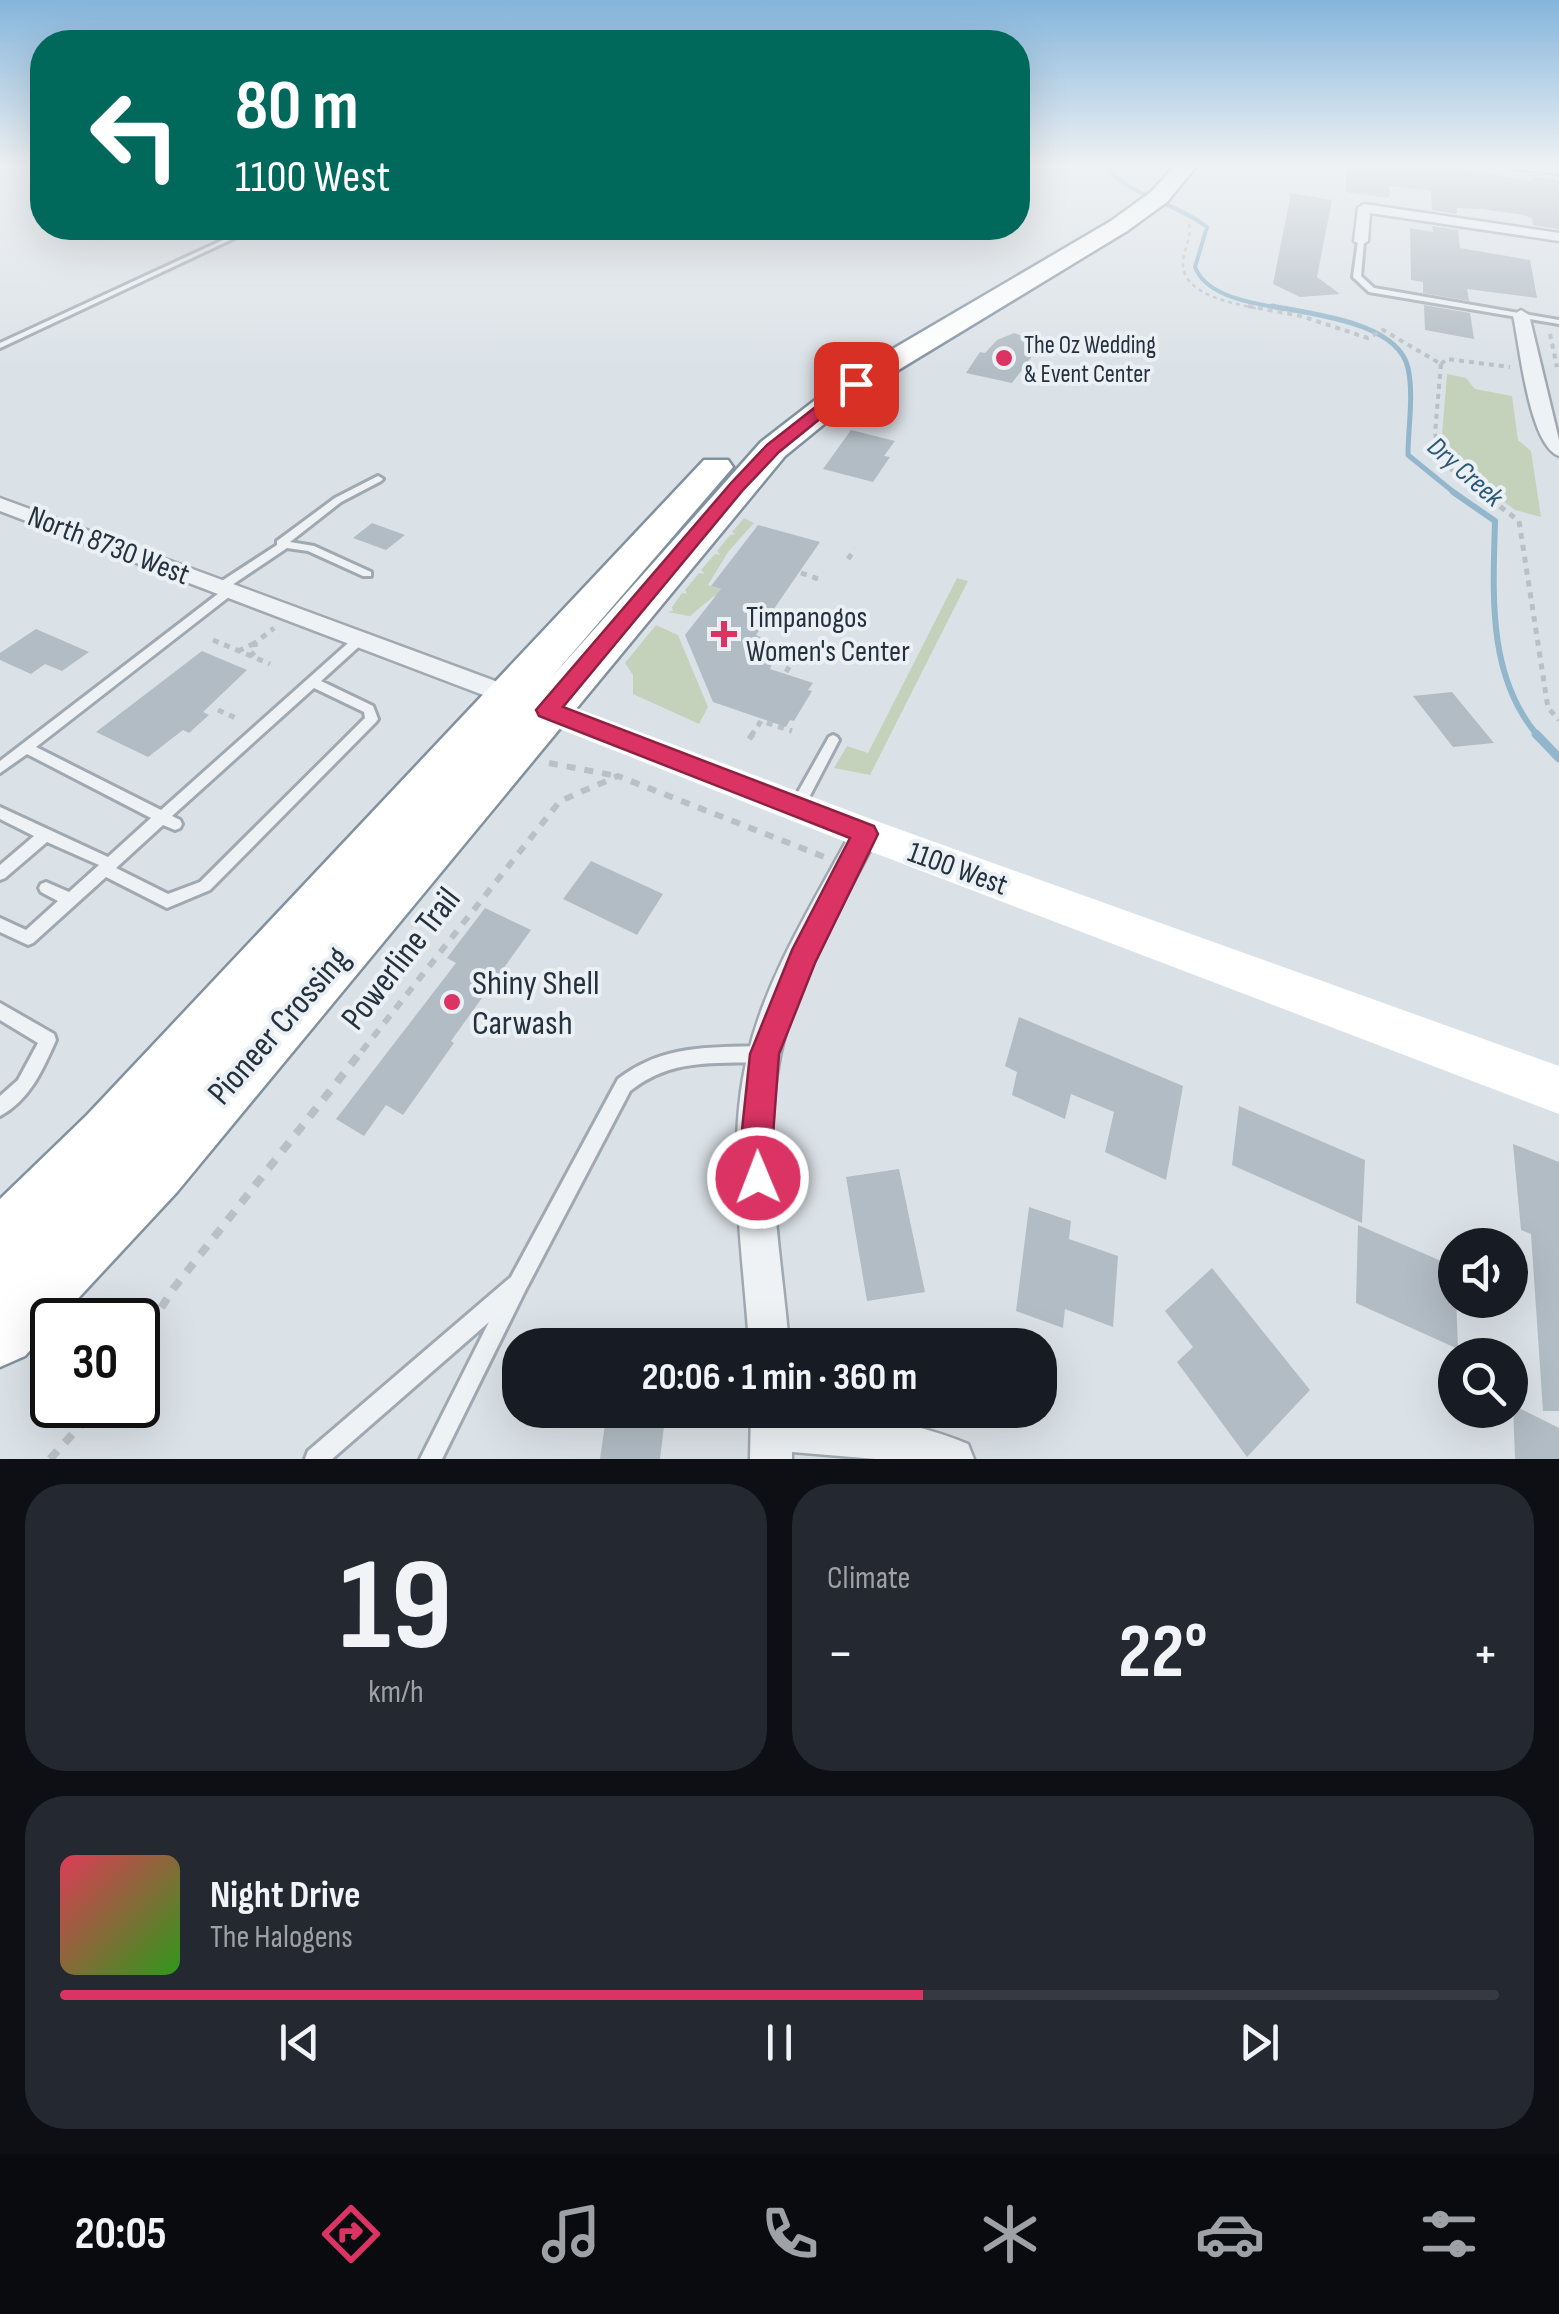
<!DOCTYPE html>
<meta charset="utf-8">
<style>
:root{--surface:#171b24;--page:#242831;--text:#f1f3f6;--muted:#9ea1a6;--line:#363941;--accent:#da3364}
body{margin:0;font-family:"Sofia Sans Condensed",sans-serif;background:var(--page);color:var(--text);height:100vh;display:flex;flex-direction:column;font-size:38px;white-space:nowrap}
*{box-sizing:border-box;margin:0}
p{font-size:32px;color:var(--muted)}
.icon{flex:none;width:55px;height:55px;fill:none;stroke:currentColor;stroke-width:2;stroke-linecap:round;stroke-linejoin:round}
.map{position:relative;height:1459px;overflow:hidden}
.panel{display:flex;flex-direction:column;gap:25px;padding:25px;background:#0d0f14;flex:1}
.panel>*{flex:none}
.top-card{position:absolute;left:30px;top:30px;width:1000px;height:210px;border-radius:40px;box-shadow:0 10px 40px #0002;background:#00695c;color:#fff;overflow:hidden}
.controls{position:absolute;left:1438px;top:1228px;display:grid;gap:20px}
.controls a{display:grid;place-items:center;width:90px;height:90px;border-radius:50%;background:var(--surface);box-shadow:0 10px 40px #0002;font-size:50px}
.speed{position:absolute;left:30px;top:1298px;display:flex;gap:20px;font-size:50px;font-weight:700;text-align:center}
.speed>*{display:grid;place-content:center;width:130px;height:130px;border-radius:50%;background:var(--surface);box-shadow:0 10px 40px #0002;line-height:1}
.speed .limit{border:5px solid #111;border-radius:15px;background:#fff;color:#111}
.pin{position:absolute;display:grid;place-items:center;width:85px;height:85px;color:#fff;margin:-42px;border-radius:20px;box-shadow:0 5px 15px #0006}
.me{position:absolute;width:110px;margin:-55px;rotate:359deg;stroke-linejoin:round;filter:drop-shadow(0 0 8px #0008)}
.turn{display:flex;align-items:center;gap:35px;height:210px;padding:0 40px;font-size:45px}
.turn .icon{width:130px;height:130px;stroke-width:2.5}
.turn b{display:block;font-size:70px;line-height:85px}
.big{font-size:75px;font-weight:700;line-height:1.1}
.panel .card{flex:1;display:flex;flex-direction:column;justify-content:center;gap:15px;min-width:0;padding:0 35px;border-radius:40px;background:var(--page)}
.panel .dial{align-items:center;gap:0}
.dial b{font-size:130px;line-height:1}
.song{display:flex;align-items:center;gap:30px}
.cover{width:120px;height:120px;border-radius:15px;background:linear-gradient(135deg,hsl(350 70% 55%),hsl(110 70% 35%))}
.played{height:10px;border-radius:5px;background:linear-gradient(90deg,var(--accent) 60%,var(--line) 60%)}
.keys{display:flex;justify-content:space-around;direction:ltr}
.heat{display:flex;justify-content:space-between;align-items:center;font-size:55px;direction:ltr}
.panel .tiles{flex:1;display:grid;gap:25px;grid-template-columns:1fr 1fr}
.card:last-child{grid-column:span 2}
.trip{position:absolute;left:502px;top:1328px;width:555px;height:100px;border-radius:40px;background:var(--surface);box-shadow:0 10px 40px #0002;font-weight:700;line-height:100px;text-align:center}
.dock{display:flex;height:160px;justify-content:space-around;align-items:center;background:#090b0e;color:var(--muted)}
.dock .icon{width:70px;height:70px}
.dock .on{color:var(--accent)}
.dock b{font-size:45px;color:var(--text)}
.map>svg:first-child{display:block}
.green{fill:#c4d2bc}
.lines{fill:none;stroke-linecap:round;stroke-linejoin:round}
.stream-far3{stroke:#92b6cb;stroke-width:4}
.stream-far2{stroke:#92b6cb;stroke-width:5}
.stream-far1{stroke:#92b6cb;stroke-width:6}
.stream{stroke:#92b6cb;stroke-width:9}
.building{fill:#b2bcc4}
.lane-casing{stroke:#a0a9b1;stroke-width:6}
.street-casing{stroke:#a0a9b1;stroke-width:5}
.highway-casing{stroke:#81919f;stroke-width:5}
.path-far4{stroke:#b9c0c6;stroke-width:2.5;stroke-dasharray:4 4;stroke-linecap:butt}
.path-far3{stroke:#b9c0c6;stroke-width:4;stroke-dasharray:5 5;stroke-linecap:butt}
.path-far2{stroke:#b9c0c6;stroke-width:5;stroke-dasharray:6 6;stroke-linecap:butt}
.path-far1{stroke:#b9c0c6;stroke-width:6;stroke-dasharray:9 9;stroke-linecap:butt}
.path{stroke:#b9c0c6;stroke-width:8;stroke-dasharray:11 11;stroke-linecap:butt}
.lane{fill:#eef2f5;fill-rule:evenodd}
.street{fill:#eef2f5;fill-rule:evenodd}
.secondary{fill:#fff;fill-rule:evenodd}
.highway{fill:#fff;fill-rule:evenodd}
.route{fill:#da3364;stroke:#8e2141;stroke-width:2.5}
.poi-dot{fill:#da3364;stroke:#ebf0f5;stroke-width:4}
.labels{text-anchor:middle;stroke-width:8;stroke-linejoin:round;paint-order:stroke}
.far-poi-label{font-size:25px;fill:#24313f;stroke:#ebf0f5;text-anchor:start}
.far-water-label{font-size:28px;font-style:italic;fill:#2b5776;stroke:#ebf0f5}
.street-label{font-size:30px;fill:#24313f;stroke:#ebf0f5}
.poi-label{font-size:30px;fill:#24313f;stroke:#ebf0f5;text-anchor:start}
.near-street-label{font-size:35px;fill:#24313f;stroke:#ebf0f5}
.near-poi-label{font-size:35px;fill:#24313f;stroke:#ebf0f5;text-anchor:start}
</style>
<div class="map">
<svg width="1559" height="1459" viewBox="0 0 1559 1459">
<rect width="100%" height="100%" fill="#dbe2e7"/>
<!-- green -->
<path class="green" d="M1447 374 1466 378 1475 389 1512 396 1518 440 1531 451 1541 517 1515 510 1444 457 1441 446Z
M744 518 754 523 728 552 708 585 774 608 714 596 690 616 667 612 673 611 672 607 682 593 687 594 685 590 699 573 705 574 701 570 715 554 720 555 717 551 730 535 736 534 732 532Z
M957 578 968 581 870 775 834 768 847 746 868 753Z
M656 625 678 635 708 707 699 724 633 694V675L625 663Z"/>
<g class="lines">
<!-- stream-far3 -->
<path class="stream-far3" d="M1104 165C1130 197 1175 202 1207 227L1195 267C1207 298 1255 303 1284 309"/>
<!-- stream-far2 -->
<path class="stream-far2" d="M1272 306C1311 314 1398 322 1408 368 1414 396 1408 427 1408 455L1456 494"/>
<!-- stream-far1 -->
<path class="stream-far1" d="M1453 492 1495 521C1493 595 1487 676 1538 736"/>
<!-- stream -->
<path class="stream" d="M1536 734 1559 758"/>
</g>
<!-- building -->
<path class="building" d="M1346 165H1440L1532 181 1531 176 1559 180V229L1533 225 1532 218 1523 215 1482 209 1457 208V214L1432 210 1431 191 1389 186 1390 198 1346 192Z
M1291 193 1332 200 1317 277 1340 294 1300 297 1273 284Z
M1432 226 1458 230 1460 248 1530 260 1537 298 1467 289 1469 301 1423 293V282L1411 280 1410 228 1433 232Z
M1424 305 1470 313 1474 339 1425 330Z
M1014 333 1042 343 1012 383 966 373 980 352 985 353 997 340Z
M851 430 895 441 884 456 890 457 873 482 823 469Z
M372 523 405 535 386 550 353 538Z
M758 525 820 542 756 635 771 642 776 653 770 669 813 683 808 690 812 691 794 721 790 720 786 727 713 702 685 635 721 589 711 586Z
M36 629 89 652 62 671 45 664 31 674 0 660V653Z
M202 651 247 670 203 712 209 715 189 733 183 730 148 757 96 732Z
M1452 692 1494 743 1453 747 1413 696Z
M591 861 663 894 637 935 563 899Z
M485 908 531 930 451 1041 454 1043 403 1115 386 1105 364 1136 336 1119 456 963 447 958Z
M1019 1017 1183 1086 1166 1180 1105 1152 1114 1112 1071 1094 1065 1119 1012 1095 1017 1072 1005 1066Z
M1239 1106 1365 1160 1362 1223 1232 1165Z
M1513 1144 1559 1162V1411H1543L1531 1234 1521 1230Z
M899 1169 925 1292 867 1301 846 1177Z
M1029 1207 1071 1221 1069 1239 1118 1256 1113 1327 1065 1309 1063 1328 1016 1311Z
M1358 1225 1455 1267 1458 1349 1356 1303Z
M1212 1268 1310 1390 1247 1457 1177 1362 1193 1347 1165 1311Z
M1513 1405 1559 1428V1459H1515Z
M607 1410H666L660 1459H600Z"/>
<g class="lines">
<defs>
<path id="lane" d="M249 228H256L0 348V343Z
M1361 239 1364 241 1361 276 1374 288 1559 320V324L1369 292 1353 277 1358 241Z
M378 476 383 479 381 481 341 502 290 542 314 546 371 572V576H363L308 551 287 548 229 587H234L235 590 234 593 36 747 161 810 356 636 360 635 366 639 364 642 321 681 373 706 378 719 376 722 210 890 167 908 106 877 33 943 28 945 0 932V918L26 930 58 901 41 892 39 888 41 884 46 882 69 892 99 865 47 842 5 878 0 880V865L34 836 0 819V807L108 857 151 818 27 754 0 773V761L223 590H217L216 587 217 584 277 545V541L335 498ZM314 688 364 712 365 718 200 882 168 894 116 868 163 825 175 830 180 828 182 824 180 820 172 816Z
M833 735 837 737 839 740 803 809 798 811 793 809 791 805 793 801 829 737Z
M0 1003 54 1034 56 1040C43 1069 30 1100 0 1116V1096L18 1080 38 1043 0 1020Z
M762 1046 768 1048 770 1054 768 1060 762 1062C712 1064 672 1058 630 1091L525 1291 442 1459H420L489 1322 332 1459H305L308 1451 511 1277 618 1079C664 1044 708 1048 762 1046Z"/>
<path id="street" d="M1505 165 1559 168V174L1511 168Z
M1364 204 1559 233V241L1370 213 1368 241 1361 245 1354 241 1358 208Z
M1521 310 1529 315 1559 440V456C1529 445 1520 347 1513 315Z
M0 498 517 689 520 695 508 704 499 701 0 511Z
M865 821 875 825 879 833C843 905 797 977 780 1056 761 1150 781 1251 789 1345H749C743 1250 725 1148 748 1054 768 972 816 899 855 825Z
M751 1410C827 1410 898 1415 968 1444L974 1459H876L792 1452V1459H750Z"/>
<path id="highway" d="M1176 165H1197L1167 202 1127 231 867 389 785 456 177 1192 58 1320H52V1326L25 1356 0 1367V1199L87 1115 704 460H728L733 467 550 679 761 442 845 377 1111 221 1151 192Z"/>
</defs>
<!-- lane casing -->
<use href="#lane" class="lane-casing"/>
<!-- street casing -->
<use href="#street" class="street-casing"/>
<!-- highway casing -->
<use href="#highway" class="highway-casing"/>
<!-- path-far4 -->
<path class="path-far4" d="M1124 185 1129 181
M1189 224C1192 239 1183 249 1183 263 1182 296 1237 304 1260 309"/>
<!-- path-far3 -->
<path class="path-far3" d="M1248 306 1301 316 1368 338 1383 330 1441 364
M1550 334 1557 367
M1441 364 1435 433 1440 461 1484 494
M1441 364 1447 359 1510 367"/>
<!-- path-far2 -->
<path class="path-far2" d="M1481 492 1519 521 1548 708 1559 720
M848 559 855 549
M801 573 821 580
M213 640 270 664
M238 651 255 643
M250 656 256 651 255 643 274 628
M786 672 795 658
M218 710 238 719
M751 736 761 721 792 731"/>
<!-- path-far1 -->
<path class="path-far1" d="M749 739 753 734
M549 763 617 776
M362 1051 560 801 618 776 827 858"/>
<!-- path -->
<path class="path" d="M138 1345 173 1289 364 1048
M50 1459 99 1405"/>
<!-- lane -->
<use href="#lane" class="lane"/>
<!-- street -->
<use href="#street" class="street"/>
<!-- secondary -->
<path class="secondary" d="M526 689 879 822 1559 1066V1114L851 844 514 711 509 702 514 693Z"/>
<!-- highway -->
<use href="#highway" class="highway"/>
</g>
<!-- sky -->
<linearGradient id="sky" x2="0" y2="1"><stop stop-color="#85b5dc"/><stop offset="0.45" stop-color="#eff2f4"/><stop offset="1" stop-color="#eff2f4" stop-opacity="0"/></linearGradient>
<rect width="1559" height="369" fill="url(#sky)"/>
<!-- route -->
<path class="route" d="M850 380 863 384 779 452 743 490 563 707 874 826 878 834 815 963 779 1054 772 1149 775 1178 770 1190 758 1195 747 1190 740 1149 750 1054 792 950 850 838 539 716 536 710 731 483 767 445Z"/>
<!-- markers -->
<g class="poi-dot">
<circle cx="1004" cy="358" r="10"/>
<path d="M719 619h10v10h10v10h-10v10h-10v-10h-10v-10h10z"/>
<circle cx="452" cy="1002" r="10"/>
</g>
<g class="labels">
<!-- far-poi labels -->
<g class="far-poi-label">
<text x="1024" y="353">The Oz Wedding<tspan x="1024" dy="29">&amp; Event Center</tspan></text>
</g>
<!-- far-water labels -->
<g class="far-water-label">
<text transform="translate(1466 471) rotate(41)" y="10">Dry Creek</text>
</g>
<!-- street labels -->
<g class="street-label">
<text transform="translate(109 545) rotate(21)" y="10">North 8730 West</text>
<text transform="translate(958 868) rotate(20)" y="10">1100 West</text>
</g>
<!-- poi labels -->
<g class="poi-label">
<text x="746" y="627">Timpanogos<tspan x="746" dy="34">Women's Center</tspan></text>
</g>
<!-- near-street labels -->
<g class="near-street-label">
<text transform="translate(400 958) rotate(-52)" y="12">Powerline Trail</text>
<text transform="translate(278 1025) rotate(-49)" y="12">Pioneer Crossing</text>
</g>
<!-- near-poi labels -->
<g class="near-poi-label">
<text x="472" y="994">Shiny Shell<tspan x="472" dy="40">Carwash</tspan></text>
</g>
</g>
</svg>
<div class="controls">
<a><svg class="icon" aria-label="sound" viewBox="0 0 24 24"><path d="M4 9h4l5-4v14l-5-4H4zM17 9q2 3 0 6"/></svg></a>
<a><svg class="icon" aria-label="search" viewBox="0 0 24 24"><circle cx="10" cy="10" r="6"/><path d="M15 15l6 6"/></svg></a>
</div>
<div class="speed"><div class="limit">30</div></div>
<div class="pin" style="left:856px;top:384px;background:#d93025"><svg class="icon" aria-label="arrive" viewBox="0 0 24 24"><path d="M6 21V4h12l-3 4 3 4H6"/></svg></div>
<svg class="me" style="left:758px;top:1178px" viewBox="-20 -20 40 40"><circle r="17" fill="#da3364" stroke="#fff" stroke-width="3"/><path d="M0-11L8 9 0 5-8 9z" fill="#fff"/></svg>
<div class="trip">20:06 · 1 min · 360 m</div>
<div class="top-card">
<div class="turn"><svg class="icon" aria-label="left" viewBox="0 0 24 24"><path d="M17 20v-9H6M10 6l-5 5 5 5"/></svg><div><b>80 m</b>1100 West</div></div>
</div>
</div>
<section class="panel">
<div class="tiles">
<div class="card dial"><b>19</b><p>km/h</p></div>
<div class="card"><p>Climate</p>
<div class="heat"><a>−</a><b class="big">22°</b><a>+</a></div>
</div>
<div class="card">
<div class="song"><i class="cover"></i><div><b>Night Drive</b><p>The Halogens</p></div></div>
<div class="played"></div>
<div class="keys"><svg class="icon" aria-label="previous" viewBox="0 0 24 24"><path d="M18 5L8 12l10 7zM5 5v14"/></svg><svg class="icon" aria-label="pause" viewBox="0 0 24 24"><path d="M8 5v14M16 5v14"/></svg><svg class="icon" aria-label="next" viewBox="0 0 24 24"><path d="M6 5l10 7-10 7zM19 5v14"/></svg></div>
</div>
</div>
</section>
<nav class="dock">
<b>20:05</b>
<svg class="icon on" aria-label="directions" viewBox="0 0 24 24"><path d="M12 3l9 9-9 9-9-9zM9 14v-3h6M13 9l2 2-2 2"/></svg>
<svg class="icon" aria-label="music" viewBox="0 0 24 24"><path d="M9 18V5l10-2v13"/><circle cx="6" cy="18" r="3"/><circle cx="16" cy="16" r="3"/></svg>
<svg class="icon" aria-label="phone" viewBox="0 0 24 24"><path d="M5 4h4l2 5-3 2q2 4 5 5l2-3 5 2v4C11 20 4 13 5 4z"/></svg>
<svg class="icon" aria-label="climate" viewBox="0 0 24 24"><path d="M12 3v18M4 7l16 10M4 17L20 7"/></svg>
<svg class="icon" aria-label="car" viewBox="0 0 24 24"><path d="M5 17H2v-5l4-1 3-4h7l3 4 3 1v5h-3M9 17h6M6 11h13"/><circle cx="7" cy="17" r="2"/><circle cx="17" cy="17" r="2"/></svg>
<svg class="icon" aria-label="filters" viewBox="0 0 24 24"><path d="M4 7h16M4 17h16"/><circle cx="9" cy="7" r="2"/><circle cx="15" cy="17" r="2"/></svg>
</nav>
